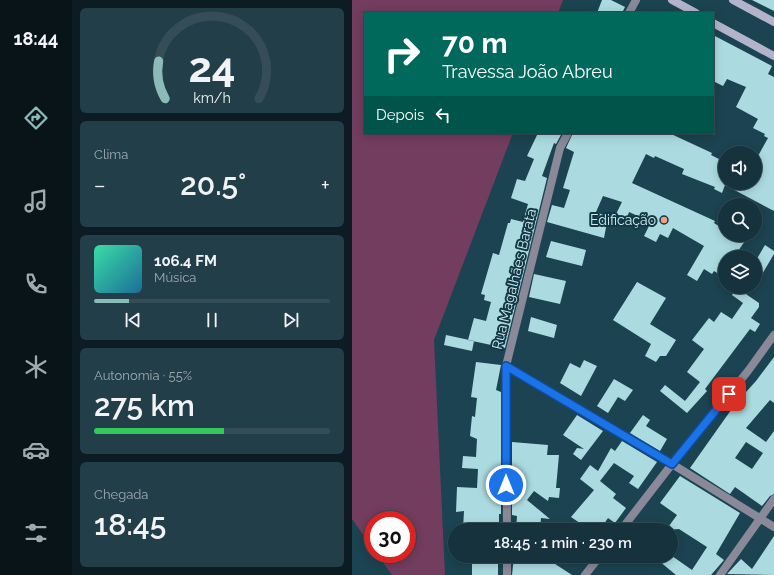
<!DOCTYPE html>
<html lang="pt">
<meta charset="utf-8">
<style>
:root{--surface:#15323d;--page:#223e48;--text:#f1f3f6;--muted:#9daab0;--line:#344d57;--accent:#8bbbb9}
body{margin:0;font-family:Raleway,sans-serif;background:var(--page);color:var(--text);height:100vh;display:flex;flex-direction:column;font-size:15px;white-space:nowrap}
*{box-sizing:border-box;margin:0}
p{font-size:13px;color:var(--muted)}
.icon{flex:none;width:22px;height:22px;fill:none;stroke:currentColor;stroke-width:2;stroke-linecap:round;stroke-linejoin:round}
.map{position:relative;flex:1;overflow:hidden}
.sheet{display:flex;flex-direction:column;gap:8px;padding:8px;background:#0c1c22;width:280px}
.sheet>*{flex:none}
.guide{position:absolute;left:12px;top:12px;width:350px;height:122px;border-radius:0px;box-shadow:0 2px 10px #0003,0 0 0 1px var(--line);background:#00695c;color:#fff;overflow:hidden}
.controls{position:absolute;left:366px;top:146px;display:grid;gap:8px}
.controls a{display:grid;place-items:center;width:44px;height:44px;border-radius:50%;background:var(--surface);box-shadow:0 2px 10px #0003,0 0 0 1px var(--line);font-size:20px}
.speed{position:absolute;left:12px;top:511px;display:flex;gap:8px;font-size:20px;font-weight:700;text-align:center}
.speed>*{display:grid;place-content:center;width:52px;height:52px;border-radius:50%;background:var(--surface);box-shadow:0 2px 10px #0003,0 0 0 1px var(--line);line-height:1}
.speed .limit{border:6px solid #d22;background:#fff;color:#111}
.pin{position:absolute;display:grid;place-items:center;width:34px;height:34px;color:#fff;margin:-17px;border-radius:8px;box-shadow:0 2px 6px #0006}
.me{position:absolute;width:44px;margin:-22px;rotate:0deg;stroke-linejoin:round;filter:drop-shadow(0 0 3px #0008)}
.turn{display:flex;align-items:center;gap:14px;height:84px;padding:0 12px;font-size:18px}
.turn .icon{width:52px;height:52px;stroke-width:2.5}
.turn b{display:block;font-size:28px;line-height:34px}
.then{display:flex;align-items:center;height:38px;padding:0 12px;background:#0003;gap:8px;font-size:15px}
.big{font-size:30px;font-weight:600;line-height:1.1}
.sheet .tile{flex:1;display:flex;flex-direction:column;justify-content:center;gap:6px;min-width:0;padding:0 14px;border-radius:6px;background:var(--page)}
.sheet .dial{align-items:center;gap:0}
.dial svg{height:104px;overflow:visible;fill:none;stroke:var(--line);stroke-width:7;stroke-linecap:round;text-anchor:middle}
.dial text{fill:var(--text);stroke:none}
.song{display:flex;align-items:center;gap:12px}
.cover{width:48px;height:48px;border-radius:6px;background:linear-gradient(135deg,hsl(160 70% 55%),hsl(200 70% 35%))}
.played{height:4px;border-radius:2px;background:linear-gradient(90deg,var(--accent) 15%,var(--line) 15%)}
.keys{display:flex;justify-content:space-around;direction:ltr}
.heat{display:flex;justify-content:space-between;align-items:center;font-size:22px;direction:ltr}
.charge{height:6px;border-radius:3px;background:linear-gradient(90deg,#34c759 55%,var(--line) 0)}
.trip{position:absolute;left:96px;top:523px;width:230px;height:40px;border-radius:20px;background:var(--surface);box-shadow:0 2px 10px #0003,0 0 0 1px var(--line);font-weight:600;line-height:40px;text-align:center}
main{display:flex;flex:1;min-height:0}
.dock{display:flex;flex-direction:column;width:72px;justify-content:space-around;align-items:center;background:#081418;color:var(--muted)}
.dock .icon{width:28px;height:28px}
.dock .current{color:var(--accent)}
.dock b{font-size:18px;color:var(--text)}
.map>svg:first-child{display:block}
.green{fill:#723d5e}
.building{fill:#abdbe0;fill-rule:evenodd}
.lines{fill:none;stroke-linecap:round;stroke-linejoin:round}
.street{stroke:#898999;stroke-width:8}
.secondary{stroke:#b3b4cc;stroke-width:8}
.route-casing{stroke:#114b97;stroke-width:10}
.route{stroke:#1a73e8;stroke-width:7}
.poi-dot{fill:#f2a07e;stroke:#103946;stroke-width:1.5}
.labels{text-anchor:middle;stroke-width:4;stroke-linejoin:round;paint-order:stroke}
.poi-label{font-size:14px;fill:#d4e9f1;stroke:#103946;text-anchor:end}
.street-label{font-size:14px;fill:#d4e9f1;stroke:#103946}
</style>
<main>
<nav class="dock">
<b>18:44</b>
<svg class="icon current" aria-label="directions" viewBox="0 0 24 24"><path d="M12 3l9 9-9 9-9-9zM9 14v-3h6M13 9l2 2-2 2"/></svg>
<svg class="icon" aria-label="music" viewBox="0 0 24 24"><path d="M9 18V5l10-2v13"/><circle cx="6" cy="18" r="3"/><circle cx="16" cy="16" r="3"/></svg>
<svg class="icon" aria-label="phone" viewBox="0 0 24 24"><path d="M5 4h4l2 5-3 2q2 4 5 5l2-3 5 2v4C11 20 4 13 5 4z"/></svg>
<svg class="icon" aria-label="climate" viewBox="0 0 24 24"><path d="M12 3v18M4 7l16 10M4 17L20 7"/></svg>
<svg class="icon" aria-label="car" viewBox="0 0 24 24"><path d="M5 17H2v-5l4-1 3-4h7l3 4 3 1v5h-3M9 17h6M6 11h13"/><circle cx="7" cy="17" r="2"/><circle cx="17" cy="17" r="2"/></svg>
<svg class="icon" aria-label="filters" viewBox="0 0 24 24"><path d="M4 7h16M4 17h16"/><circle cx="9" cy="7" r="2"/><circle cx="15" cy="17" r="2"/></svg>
</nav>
<section class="sheet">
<div class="tile dial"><svg viewBox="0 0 100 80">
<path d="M14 69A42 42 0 1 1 86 69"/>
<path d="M14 69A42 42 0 0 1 9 40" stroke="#8bbbb9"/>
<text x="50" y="56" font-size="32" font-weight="700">24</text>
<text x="50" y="72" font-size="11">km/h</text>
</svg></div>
<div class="tile"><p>Clima</p>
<div class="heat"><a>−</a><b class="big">20.5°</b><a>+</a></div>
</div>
<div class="tile">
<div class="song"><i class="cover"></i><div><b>106.4 FM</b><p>Música</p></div></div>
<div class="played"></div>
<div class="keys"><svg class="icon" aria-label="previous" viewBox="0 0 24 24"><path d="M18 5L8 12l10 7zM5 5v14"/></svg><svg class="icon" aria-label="pause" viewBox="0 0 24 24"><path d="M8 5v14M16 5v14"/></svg><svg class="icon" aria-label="next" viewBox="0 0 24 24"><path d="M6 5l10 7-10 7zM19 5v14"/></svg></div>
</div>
<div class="tile"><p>Autonomia · 55%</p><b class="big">275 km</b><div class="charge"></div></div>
<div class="tile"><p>Chegada</p><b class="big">18:45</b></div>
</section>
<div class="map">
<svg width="422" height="575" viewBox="0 0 422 575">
<rect width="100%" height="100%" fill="#1c4351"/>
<!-- green -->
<path class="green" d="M0 0H211L206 13H13V133H161L82 340 93 575H40L25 554H55V520H21V549L0 519Z"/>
<!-- building -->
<path class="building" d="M250 0H259L273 7 270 13H245Z
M400 0H422V11Z
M361 35 420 66 416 74 422 77V211L373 185 370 193 362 189 363 187 330 174 332 169 303 156 302 158 294 154 280 183 363 221 362 223 373 230V235H397L382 257H373V278L362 271 360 274 352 269 345 281 335 275 352 246 321 228 316 238 308 234 304 242 292 236 299 222 277 212 275 218 264 214 270 202 251 196 244 212 256 217 252 238 195 222 200 205 212 208 218 190 211 188 222 152 214 148 221 133H317L360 153 359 155 373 162V183H403V154L406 156 416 138 412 136 413 134 401 128 406 119 384 107 394 87 375 79 371 86 361 81Z
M186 133H210L204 144 202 143 190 176 195 178 153 348 116 340 122 318 134 321 139 302 132 300 133 295 129 294 141 253 147 255 156 223H158L159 219 171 222 176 204 159 198 165 179 173 181 182 159 175 156Z
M199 241 234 250 230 266 194 257Z
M413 245 422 251V254L403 286V262Z
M182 274 214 281 208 304 177 297Z
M285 282 314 298 298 324 324 340 314 356H308L304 362 293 356 299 344 261 320Z
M385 288 407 303V307L399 318 408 324 403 332 398 329 353 389 355 391 335 413 308 391 313 385 333 401 348 382 335 372 352 349 340 340 357 318 362 322 369 312 380 319 391 303 380 295Z
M179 317 205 325 202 338 176 331Z
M94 335 122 341 120 351 92 345Z
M422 357V403L418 400 394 428 414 442 422 431V494L418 496 410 506 383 487 378 494 338 468 384 403 404 381ZM394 442 411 453 400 469 383 458Z
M232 360 245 366 229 396 208 383 218 363 228 368Z
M124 362 149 365 144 390 149 392V514H147V529H111L112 511 104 512 105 487 125 488 126 469 110 468 111 456 124 457 125 439 118 436 120 416 123 417 125 398 119 397Z
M262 379 281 390 273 401 266 397 256 413 245 406Z
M225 415 251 431 229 460 221 454 225 448 232 449 211 435Z
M291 415 298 420 294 426 315 439 308 451 278 433Z
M270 441 305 462 286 489 277 483 282 476 262 463 248 481 264 494 261 498 274 508 263 523 256 518 248 530H238L219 517 242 490 228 479 238 465 246 471 259 448 263 451Z
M160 442 196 445 195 455H207L204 488H208L207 498 197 497 196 501 182 491 175 500 198 519 189 518 188 530H164L165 516 160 515Z
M328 476 388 513 364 554 372 560 359 575H324L301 556H320L340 570 355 547 327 529 314 530 325 515 308 503Z
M422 536V575L375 574 389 559 400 569Z
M120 556H146V575H120Z
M162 556H185V561L200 562 220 575H160Z"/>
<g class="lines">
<!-- street -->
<path class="street" d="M277 13 284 0
M154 366 320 464 422 527
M155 530 154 366 208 148 216 133
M269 530 320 464 396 371 422 335
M155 556V575
M233 575 248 556
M368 575 422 499"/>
<!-- secondary -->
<path class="secondary" d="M320 0 344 13
M381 0 422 22
M361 23 422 56"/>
</g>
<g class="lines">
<defs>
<path id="route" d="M154 485V366L320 464 377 394"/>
</defs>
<!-- route casing -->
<use href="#route" class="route-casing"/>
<!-- route -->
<use href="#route" class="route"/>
</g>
<!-- markers -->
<circle class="poi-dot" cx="312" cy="220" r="4"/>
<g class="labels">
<!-- poi labels -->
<g class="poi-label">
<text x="304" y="225">Edificação</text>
</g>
<!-- street labels -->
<g class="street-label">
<text transform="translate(162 279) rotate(-76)" y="5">Rua Magalhães Barata</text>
</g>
</g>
</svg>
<div class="controls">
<a><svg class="icon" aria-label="sound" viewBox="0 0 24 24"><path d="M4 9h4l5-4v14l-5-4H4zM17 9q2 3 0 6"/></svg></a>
<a><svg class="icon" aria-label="search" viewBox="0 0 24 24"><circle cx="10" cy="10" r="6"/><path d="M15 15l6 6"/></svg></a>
<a><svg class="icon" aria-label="layers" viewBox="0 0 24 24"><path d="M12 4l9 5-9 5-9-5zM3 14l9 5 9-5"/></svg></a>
</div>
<div class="speed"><div class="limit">30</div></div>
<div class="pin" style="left:377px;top:394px;background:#d93025"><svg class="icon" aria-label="arrive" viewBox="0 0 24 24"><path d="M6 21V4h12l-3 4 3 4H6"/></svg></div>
<svg class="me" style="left:154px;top:485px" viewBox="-20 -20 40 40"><circle r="17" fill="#1a73e8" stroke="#fff" stroke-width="3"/><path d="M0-11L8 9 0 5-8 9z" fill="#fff"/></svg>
<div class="trip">18:45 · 1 min · 230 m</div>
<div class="guide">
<div class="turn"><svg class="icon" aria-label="right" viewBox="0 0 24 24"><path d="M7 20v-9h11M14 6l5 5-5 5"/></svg><div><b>70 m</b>Travessa João Abreu</div></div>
<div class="then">Depois<svg class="icon" aria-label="left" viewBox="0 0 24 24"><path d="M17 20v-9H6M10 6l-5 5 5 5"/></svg></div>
</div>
</div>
</main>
